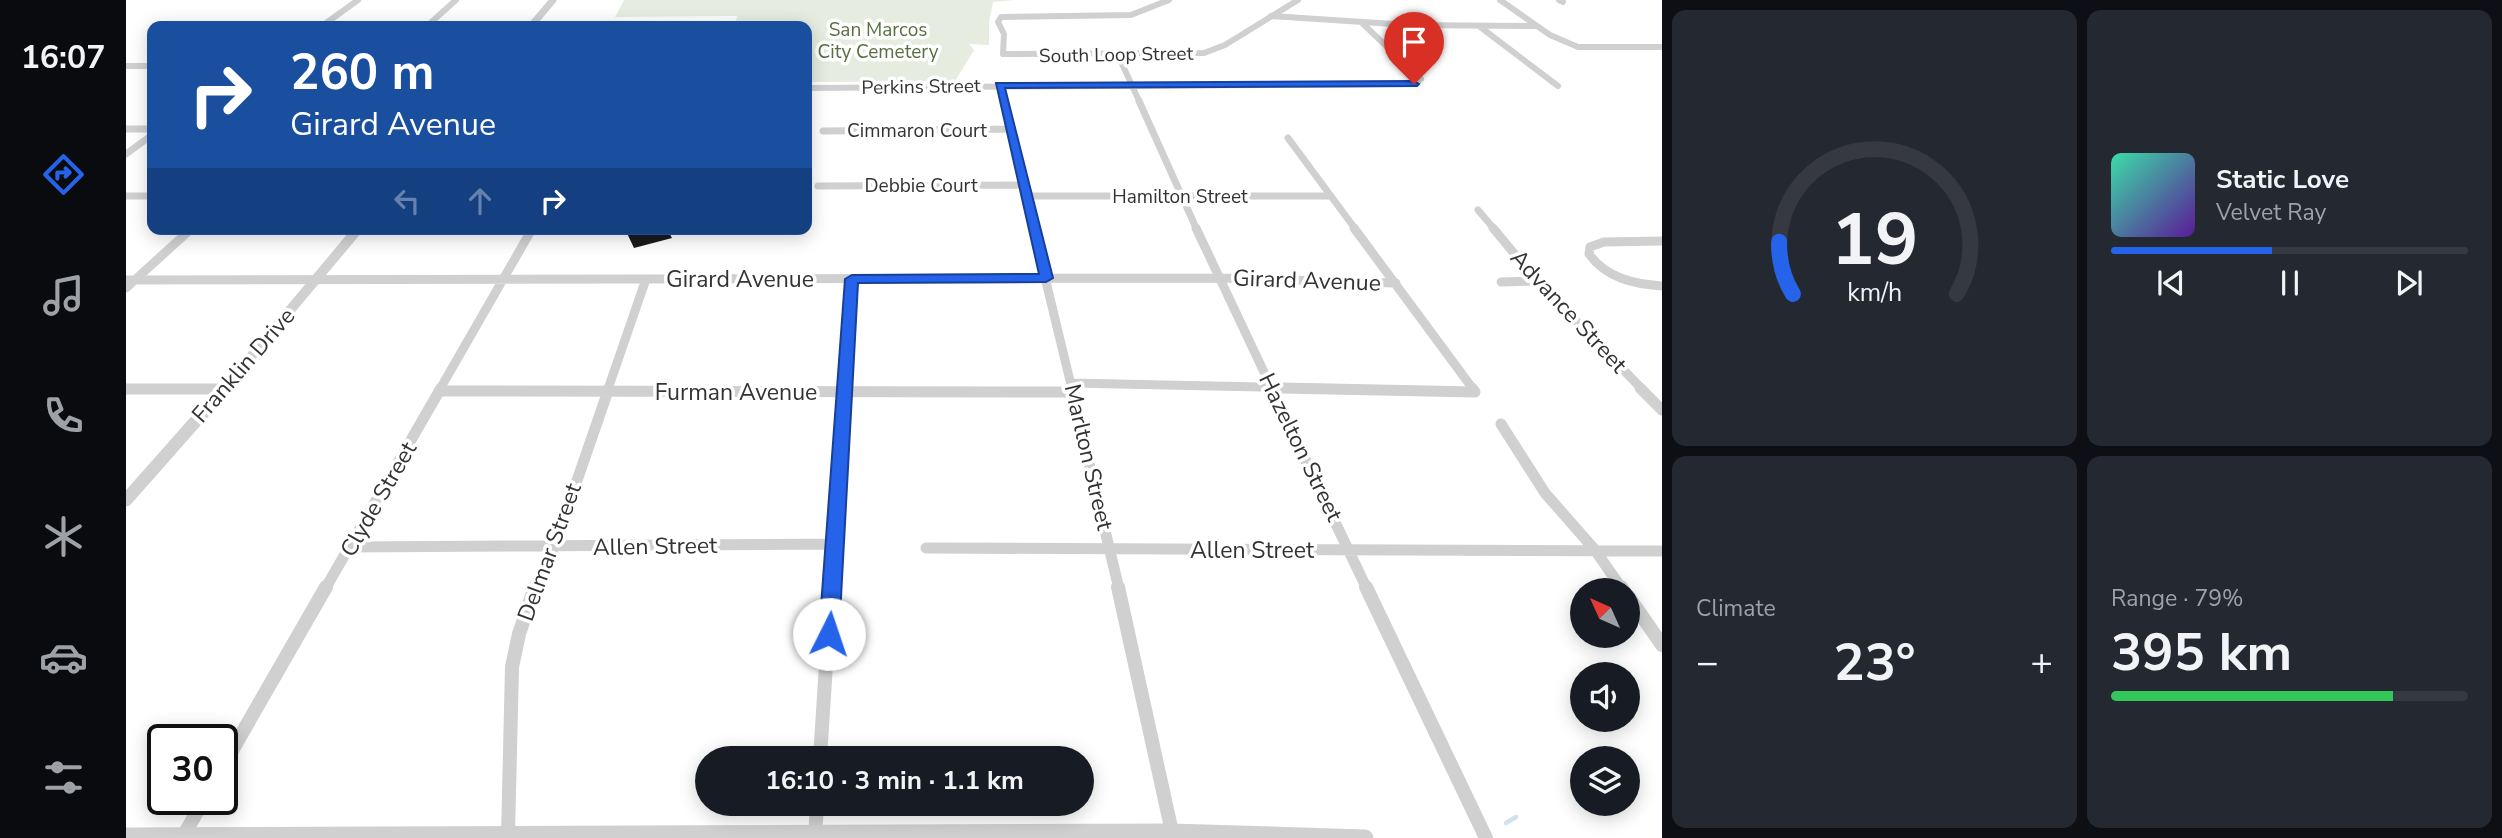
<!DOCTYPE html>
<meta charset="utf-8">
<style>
:root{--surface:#171b24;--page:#242831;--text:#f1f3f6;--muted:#9ea1a6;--line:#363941;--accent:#2563eb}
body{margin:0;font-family:"Nunito Sans",sans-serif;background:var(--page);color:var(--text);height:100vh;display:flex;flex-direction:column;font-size:26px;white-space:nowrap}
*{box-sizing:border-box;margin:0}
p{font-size:23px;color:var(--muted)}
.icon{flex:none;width:38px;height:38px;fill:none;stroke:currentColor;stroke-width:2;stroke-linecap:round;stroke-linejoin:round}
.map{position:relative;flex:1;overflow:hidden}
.details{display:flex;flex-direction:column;gap:10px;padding:10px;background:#0d0f14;width:840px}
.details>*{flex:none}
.banner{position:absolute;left:21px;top:21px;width:665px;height:214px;border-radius:14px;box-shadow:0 4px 18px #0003;background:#1a4fa0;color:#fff;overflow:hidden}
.needle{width:46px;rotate:315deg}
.fabs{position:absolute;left:1444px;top:578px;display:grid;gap:14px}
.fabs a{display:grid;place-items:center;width:70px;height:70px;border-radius:50%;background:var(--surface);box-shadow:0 4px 18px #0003;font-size:35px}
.speed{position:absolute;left:21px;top:724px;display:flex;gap:14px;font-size:35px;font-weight:700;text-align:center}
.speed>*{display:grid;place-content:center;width:91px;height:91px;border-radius:50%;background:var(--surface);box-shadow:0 4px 18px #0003;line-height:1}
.speed .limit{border:4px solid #111;border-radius:10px;background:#fff;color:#111}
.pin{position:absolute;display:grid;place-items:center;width:60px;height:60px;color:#fff;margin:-72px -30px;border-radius:50% 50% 50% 0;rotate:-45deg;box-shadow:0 0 7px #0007}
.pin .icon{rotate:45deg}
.me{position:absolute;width:77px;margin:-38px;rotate:4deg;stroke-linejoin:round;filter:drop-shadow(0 0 5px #0008)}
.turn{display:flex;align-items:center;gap:24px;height:147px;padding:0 28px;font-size:32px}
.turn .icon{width:91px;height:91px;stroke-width:2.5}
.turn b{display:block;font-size:49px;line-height:60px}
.lanes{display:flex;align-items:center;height:66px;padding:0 28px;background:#0003;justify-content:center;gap:35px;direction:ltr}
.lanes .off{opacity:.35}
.big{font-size:52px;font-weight:700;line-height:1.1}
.details .tile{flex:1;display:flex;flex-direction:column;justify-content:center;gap:10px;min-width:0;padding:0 24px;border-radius:14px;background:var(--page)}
.details .dial{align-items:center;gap:0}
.dial svg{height:182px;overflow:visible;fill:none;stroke:var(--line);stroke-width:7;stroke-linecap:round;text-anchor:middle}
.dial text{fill:var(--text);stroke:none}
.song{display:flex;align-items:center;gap:21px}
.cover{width:84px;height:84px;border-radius:10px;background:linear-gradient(135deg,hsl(160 70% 55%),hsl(270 70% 35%))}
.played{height:7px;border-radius:4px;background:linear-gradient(90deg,var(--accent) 45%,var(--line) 45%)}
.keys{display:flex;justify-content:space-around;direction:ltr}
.heat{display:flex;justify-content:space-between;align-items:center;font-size:38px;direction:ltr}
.charge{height:10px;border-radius:5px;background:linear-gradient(90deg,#34c759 79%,var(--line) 0)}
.details .tiles{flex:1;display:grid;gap:10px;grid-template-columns:repeat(2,1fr)}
.trip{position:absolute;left:569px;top:746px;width:399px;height:70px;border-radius:35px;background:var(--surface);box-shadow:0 4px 18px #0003;font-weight:700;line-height:70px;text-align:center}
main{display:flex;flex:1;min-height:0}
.dock{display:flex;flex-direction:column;width:126px;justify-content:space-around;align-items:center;background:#090b0e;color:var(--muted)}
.dock .icon{width:49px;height:49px}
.dock .on{color:var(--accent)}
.dock b{font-size:32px;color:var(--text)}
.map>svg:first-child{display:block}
.green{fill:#e6ecdf}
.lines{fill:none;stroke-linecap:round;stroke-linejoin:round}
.stream{stroke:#cfe2ee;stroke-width:4.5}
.building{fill:#1a1a1a}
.minor-far4{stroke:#d0d0d0;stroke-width:6}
.minor-far3{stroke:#d0d0d0;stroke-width:7}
.minor-far2{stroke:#d0d0d0;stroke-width:9}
.minor-far1{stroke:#d0d0d0;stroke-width:11}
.minor{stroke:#d0d0d0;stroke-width:14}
.tertiary-far3{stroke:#d0d0d0;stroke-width:7}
.tertiary-far2{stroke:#d0d0d0;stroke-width:10}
.tertiary-far1{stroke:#d0d0d0;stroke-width:13}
.tertiary{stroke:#d0d0d0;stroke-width:17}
.route{fill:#2563eb;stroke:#184099;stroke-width:2}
.labels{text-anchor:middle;stroke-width:7;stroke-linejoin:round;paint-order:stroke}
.far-park-label{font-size:19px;fill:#56703f;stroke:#fff}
.far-street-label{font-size:19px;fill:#333;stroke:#fff}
.street-label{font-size:23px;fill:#333;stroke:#fff}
</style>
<main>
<nav class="dock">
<b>16:07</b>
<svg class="icon on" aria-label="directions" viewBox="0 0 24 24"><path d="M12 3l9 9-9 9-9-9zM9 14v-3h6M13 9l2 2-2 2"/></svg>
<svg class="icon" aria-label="music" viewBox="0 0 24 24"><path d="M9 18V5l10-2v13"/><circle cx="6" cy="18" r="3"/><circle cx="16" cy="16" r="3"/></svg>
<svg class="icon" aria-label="phone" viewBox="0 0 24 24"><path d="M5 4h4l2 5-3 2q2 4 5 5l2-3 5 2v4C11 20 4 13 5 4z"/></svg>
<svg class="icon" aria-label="climate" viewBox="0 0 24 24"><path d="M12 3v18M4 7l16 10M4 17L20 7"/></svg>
<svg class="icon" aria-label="car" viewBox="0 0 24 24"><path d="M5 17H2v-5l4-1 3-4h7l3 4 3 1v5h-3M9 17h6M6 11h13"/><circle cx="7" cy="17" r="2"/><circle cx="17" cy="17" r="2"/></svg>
<svg class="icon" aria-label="filters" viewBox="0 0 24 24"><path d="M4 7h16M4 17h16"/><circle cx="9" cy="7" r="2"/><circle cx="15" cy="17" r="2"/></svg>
</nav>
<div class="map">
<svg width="1536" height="838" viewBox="0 0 1536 838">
<rect width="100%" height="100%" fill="#fff"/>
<!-- green -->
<path class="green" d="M498 0H888L867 2 863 22V45L843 44 848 50 829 81 681 82V26L609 24 611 16 489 17Z"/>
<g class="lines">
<!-- stream -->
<path class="stream" d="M1380 823 1390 817"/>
</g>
<!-- building -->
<path class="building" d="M499 229H541L546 238 508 248Z"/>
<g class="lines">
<!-- minor-far4 -->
<path class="minor-far4" d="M1043 0 1005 15 875 17 872 22 878 34 877 54 1078 53 1099 45 1172 0
M1374 0 1424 35 1452 47H1536
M1433 0 1437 2
M1145 16 1283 25 1411 26
M196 26 232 0
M301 26 330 0
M1353 26 1432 86
M992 55 1014 103
M0 66H26
M873 85 877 103
M681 88 1288 84 1295 79 1235 22"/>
<!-- minor-far3 -->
<path class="minor-far3" d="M877 101 908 230
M1013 101 1071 230
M0 129H26
M697 131 885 129
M1162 138 1230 230
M0 154 26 135
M692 186 898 185
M0 196H26
M902 196H1205
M1352 210 1369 230"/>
<!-- minor-far2 -->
<path class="minor-far2" d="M907 228 946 389
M1070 228 1146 389
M1228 228 1347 389
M1367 228 1411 281 1516 389
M1536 241 1478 242 1464 247 1463 254C1480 278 1508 284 1536 286
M0 280 1093 278 1270 283
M1375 282 1411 281
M0 288 65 229
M946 383 1233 389
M0 389H98
M314 389 406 229
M482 389 520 279
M719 389 726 279"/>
<!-- minor-far1 -->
<path class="minor-far1" d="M945 388 993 589
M1145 388 1241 589
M1155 388 1349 392
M1346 388 1349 392
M1514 388 1536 410
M0 389H98
M313 391 948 392
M1375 424 1419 493 1469 550 1496 589
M224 547 709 544
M800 548 1536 551
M199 589 315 388
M409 589 428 547 483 388
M705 589 719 388"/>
<!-- minor -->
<path class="minor" d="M992 587 1046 832
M1240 587 1360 838
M1495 587 1497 590
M1502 596 1536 645
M694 758 705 587
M96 768 200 587
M382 835 386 667 393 634 409 587
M56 838 78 800
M689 838 691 803"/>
<!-- tertiary-far3 -->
<path class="tertiary-far3" d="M405 26 427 0"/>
<!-- tertiary-far2 -->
<path class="tertiary-far2" d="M98 389 232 229"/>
<!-- tertiary-far1 -->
<path class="tertiary-far1" d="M0 500 99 388"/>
<!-- tertiary -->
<path class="tertiary" d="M0 836 1046 832 1239 838"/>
</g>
<!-- route -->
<path class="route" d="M1288 81 1293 84 1291 86 879 88 927 278 920 282 732 283 713 634 710 640 703 643 696 640 693 634 719 279 726 275 913 274 870 83Z"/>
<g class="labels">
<!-- far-park labels -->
<g class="far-park-label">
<text x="752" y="36">San Marcos<tspan x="752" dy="22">City Cemetery</tspan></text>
</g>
<!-- far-street labels -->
<g class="far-street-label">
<text transform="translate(990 54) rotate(-1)" y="7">South Loop Street</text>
<text transform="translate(795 86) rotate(-1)" y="7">Perkins Street</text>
<text x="791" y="137">Cimmaron Court</text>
<text x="795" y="192">Debbie Court</text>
<text x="1054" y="203">Hamilton Street</text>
</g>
<!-- street labels -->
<g class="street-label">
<text x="614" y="287">Girard Avenue</text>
<text transform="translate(1181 280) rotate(2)" y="8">Girard Avenue</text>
<text transform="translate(1443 311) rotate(47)" y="8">Advance Street</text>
<text transform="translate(117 365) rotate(-49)" y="8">Franklin Drive</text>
<text x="610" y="400">Furman Avenue</text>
<text transform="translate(1175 447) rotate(64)" y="8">Hazelton Street</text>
<text transform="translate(963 457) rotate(77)" y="8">Marlton Street</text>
<text transform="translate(252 499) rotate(-60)" y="8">Clyde Street</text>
<text transform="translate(529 546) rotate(-1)" y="8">Allen Street</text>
<text x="1126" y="558">Allen Street</text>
<text transform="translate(423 552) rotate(-70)" y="8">Delmar Street</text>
</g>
</g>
</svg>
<div class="fabs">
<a><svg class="needle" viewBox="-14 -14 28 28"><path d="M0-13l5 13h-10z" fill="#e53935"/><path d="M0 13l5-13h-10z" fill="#9ea1a6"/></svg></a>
<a><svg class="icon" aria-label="sound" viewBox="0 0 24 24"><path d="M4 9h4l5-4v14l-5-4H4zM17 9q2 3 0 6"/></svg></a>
<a><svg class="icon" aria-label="layers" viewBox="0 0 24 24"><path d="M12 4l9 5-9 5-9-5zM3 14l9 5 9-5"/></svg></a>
</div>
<div class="speed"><div class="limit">30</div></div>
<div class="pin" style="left:1288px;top:84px;background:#d93025"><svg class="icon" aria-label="arrive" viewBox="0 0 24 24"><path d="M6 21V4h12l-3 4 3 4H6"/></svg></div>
<svg class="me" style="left:703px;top:634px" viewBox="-20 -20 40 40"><circle r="19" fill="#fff"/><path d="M0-13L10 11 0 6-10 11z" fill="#2563eb"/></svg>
<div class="trip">16:10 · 3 min · 1.1 km</div>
<div class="banner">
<div class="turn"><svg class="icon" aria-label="right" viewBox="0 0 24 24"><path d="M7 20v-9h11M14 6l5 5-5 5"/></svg><div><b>260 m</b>Girard Avenue</div></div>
<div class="lanes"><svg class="icon off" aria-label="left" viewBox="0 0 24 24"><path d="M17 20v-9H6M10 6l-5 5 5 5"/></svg><svg class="icon off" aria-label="ahead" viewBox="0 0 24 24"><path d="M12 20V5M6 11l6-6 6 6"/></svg><svg class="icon" aria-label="right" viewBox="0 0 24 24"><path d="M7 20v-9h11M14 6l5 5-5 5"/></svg></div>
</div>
</div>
<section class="details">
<div class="tiles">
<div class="tile dial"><svg viewBox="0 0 100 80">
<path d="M14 69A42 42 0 1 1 86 69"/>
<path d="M14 69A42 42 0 0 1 8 46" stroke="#2563eb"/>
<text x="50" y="56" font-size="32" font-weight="700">19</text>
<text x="50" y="72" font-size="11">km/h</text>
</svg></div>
<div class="tile">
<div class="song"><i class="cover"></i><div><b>Static Love</b><p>Velvet Ray</p></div></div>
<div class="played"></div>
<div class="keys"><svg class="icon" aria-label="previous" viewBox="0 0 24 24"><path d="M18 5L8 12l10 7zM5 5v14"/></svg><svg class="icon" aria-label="pause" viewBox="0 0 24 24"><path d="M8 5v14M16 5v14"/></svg><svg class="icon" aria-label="next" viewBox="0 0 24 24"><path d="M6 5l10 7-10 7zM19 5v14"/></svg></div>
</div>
<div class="tile"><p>Climate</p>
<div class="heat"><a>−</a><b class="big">23°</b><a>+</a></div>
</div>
<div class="tile"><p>Range · 79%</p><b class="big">395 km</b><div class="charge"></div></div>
</div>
</section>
</main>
